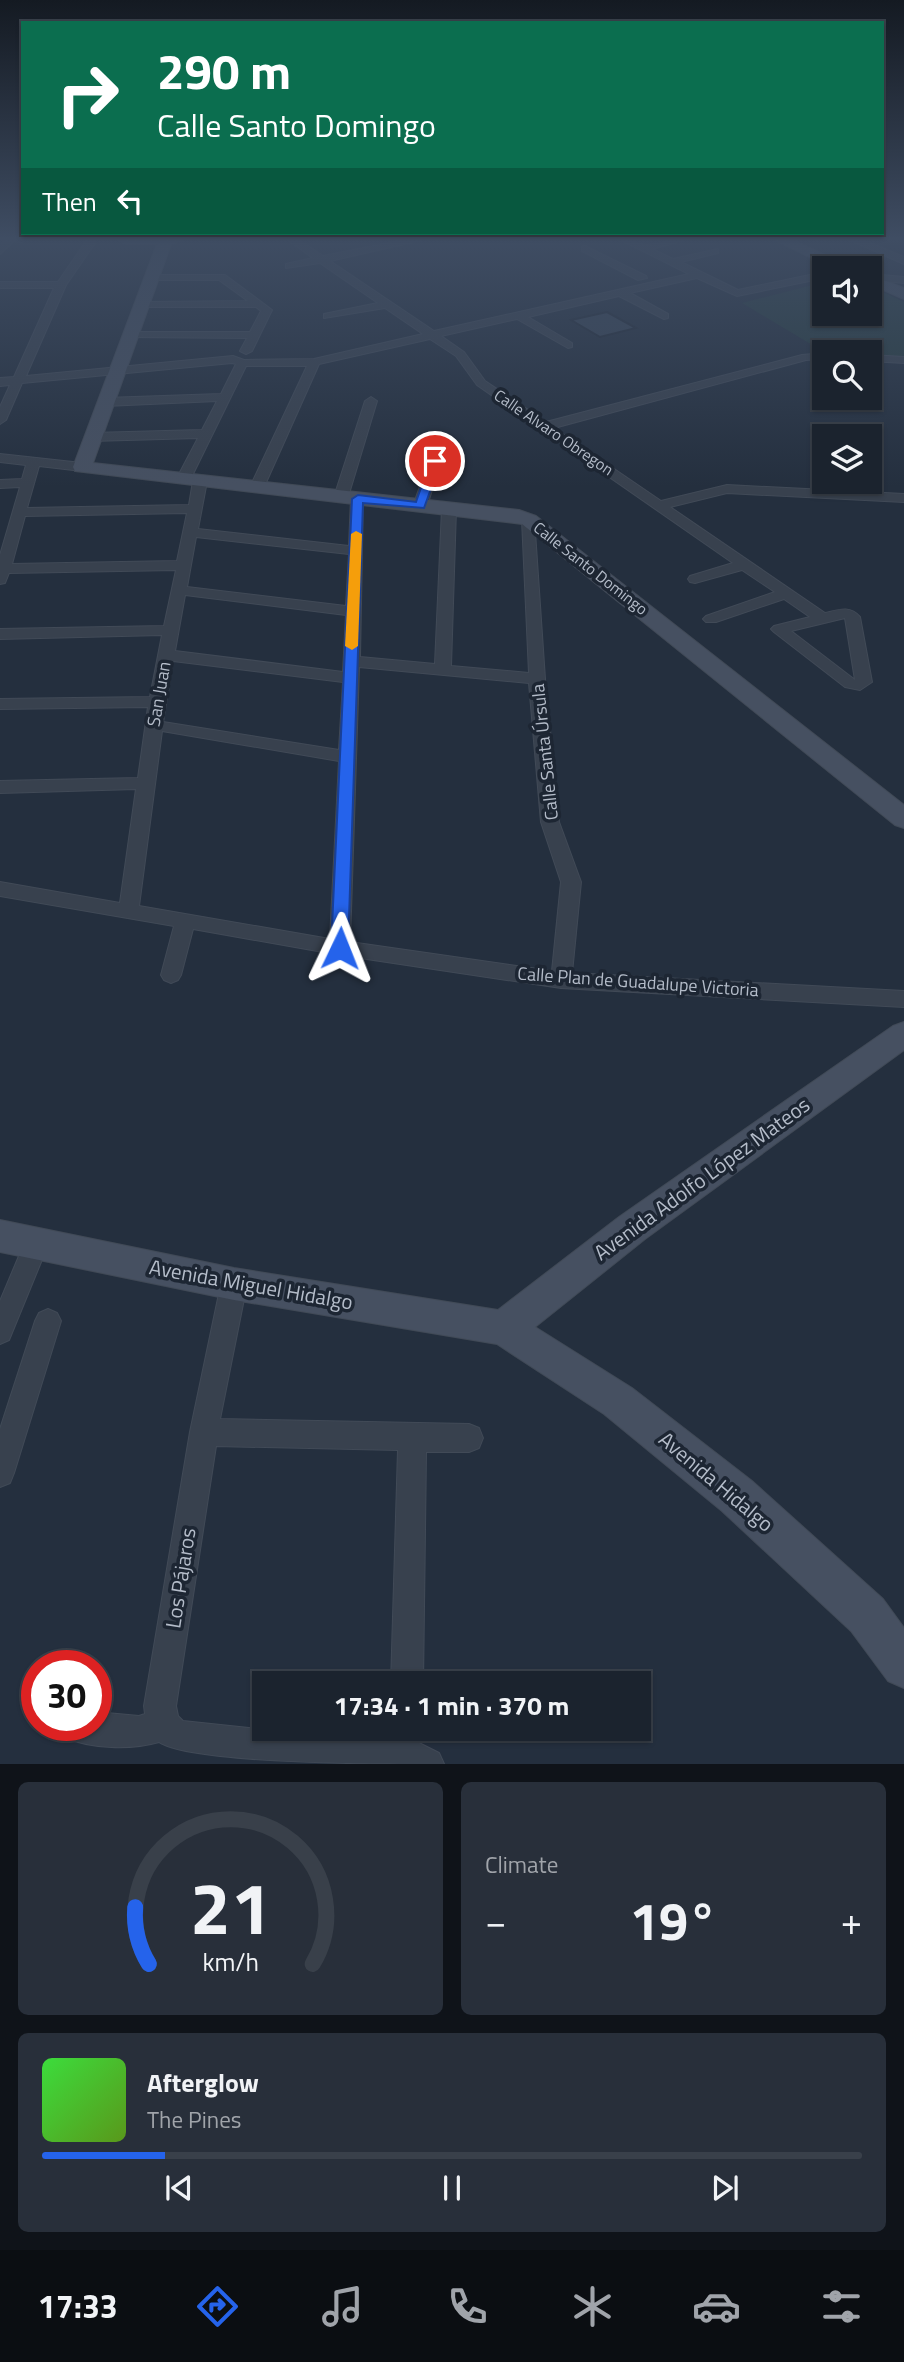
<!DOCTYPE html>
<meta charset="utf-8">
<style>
:root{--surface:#1b232e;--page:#282f3a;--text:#f1f3f6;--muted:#a0a4aa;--line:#39404a;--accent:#2563eb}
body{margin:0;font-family:"Titillium Web",sans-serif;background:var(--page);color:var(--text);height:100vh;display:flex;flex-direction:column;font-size:26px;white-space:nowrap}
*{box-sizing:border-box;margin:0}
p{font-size:23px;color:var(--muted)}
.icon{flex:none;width:38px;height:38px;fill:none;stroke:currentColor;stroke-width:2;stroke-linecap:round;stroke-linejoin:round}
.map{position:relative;height:1764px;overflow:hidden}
.details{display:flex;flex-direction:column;gap:18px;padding:18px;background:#0f1319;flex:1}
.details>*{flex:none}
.hud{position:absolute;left:21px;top:21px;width:863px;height:214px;border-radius:0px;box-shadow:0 2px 5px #0004,0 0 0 2px var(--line);background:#0b6e4f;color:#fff;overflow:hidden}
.buttons{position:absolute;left:812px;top:256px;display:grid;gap:14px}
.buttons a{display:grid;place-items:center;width:70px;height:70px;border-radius:0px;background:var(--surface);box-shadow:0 2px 5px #0004,0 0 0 2px var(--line);font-size:35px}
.speed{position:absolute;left:21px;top:1650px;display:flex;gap:14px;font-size:35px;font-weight:700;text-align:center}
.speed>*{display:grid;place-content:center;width:91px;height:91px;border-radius:50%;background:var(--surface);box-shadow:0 2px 5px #0004,0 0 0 2px var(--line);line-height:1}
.speed .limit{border:10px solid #d22;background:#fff;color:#111}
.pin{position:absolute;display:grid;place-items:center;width:60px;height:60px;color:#fff;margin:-30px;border:4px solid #fff;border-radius:50%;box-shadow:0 2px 7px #0007}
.me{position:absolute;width:77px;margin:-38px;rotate:2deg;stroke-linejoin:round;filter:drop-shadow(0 0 5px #0008)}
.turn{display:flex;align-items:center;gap:24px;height:147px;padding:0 21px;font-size:32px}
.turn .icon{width:91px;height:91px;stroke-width:2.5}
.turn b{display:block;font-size:49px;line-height:60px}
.then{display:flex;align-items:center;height:66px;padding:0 21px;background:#0003;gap:14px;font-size:26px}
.big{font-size:52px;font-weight:700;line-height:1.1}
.details .tile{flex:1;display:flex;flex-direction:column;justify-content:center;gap:10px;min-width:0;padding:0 24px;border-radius:10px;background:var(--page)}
.details .dial{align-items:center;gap:0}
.dial svg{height:182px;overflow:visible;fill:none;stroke:var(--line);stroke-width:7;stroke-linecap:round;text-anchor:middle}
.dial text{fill:var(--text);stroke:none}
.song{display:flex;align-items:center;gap:21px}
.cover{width:84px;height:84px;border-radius:10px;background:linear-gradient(135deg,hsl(120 70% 55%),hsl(90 70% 35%))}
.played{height:7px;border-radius:4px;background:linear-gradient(90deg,var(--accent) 15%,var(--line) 15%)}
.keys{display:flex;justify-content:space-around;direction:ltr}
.heat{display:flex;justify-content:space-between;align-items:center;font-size:38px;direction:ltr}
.details .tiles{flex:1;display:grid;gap:18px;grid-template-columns:1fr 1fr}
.tile:last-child{grid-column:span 2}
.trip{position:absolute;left:252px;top:1671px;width:399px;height:70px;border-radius:0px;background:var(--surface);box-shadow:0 2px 5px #0004,0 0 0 2px var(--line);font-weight:700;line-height:70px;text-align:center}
.tabs{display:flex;height:112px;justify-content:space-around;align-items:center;background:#0b0e12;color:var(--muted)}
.tabs .icon{width:49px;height:49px}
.tabs .selected{color:var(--accent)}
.tabs b{font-size:32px;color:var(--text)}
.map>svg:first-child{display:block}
.green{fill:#263c3f}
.building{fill:#364354;stroke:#1f2835;stroke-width:2}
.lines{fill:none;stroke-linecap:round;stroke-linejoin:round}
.street-casing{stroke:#414a57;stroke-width:2}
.secondary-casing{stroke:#414a57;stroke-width:2}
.street{fill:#38414e;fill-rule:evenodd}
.secondary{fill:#465061;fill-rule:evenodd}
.route{fill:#2563eb;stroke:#184099;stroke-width:2}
.slow{fill:#f59e0b}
.labels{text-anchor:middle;stroke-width:7;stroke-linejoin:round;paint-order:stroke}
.far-street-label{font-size:16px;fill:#b4bcc9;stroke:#1d2633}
.street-label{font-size:18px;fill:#b4bcc9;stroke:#1d2633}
.near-street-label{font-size:21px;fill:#b4bcc9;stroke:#1d2633}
</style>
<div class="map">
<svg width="904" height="1764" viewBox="0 0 904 1764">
<rect width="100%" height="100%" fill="#242f3e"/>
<!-- green -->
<path class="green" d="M824 282V313H870V286L904 302V358L870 357V352H824L742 303Z"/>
<!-- building -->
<path class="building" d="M607 312 636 328 600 337 571 320Z"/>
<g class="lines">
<defs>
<path id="street" d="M5 240H15L0 254V245Z
M87 240H97L66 285 26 376 233 356 244 360 314 359 423 334 385 308 324 318V314L378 303 320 263 286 268V264L313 258 288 240H299L323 256 404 240H422L330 261 434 331 689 274 621 240C630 240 635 244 644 245 651 246 673 240 684 240L652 249 673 259 718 249V253L681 262 738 290 824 272V278L737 296 697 278 630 293 668 314V318L664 319 619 296 528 317 572 343V347L568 348 517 319 441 336 464 352 485 381 546 422 802 355 824 353V359L806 360 554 428 661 501 727 485 904 494V502L727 493 670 507 825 613C838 610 850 605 860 617L872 682 860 690 845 687 774 632 771 629 774 626 810 617 784 599 716 622H706L703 619 706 616 775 592 742 570 695 583 690 582 688 579 690 576 733 563 477 385 456 356 430 339 319 364 264 487 257 491 250 487 307 366H246L191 478 184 482 177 478 198 438 91 441 85 437 91 433 202 430 217 401 105 406 99 402 105 398 221 394 236 364 232 363 22 383 6 420 0 424V407L10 385 0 386V378L14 377 54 288H0V282H58ZM845 618 855 680 791 631Z
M850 240H863L904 257V264Z
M585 246 646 276 647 278 638 280 582 251V247Z
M870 274 904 277V283L870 280Z
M149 275H225L272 310 252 351 246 354 240 351 247 338 128 337 126 335 132 332H250L261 311 256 307H139V303L143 302 248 301 219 280H153L149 279Z
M870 355 904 357V363L870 361Z
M371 397 377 401 348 497 341 501 336 500 334 497 365 401Z
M0 454 82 463 89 467 82 471 39 466 27 508 189 505 193 481 200 477 205 478 207 481 198 529 349 546 351 499 353 496H363L360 657 435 664 442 509 449 505 456 509 451 666 529 673 522 520 524 517H534L545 679 559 822 581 882 572 973 904 991V1007L561 988 340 955 193 929 181 975 178 980 171 983 164 980 161 975 174 926 0 896V882L120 903 136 789 0 793V781L138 778 148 707 0 709V699L150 697 162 635 0 639V629L164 626 176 570 9 573 5 583 0 584V555L20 487 0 488V480L22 479 26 465 0 462ZM187 513 177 561 12 564 25 516ZM196 537 349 554 346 606 187 587ZM185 595 346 615 343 672 175 651ZM173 661 343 682 339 750 163 722ZM359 667 529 683 541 822 561 882 552 971 350 942ZM162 731 339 761 330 939 139 906Z
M435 457 441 461 427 506 425 509H415L413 506 429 461Z
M36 1234 45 1237 48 1245 9 1340 0 1344V1301L27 1237Z
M234 1273 243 1276 247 1284 220 1419 469 1424 479 1428 483 1438 479 1448 469 1452H426L423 1684H391L398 1450 216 1446 176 1706 178 1716 183 1721 378 1742 386 1739 388 1729H420L417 1742 439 1753 444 1764C393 1764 191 1764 159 1742 131 1750 91 1749 64 1737L59 1726H96V1712L139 1716 145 1714 144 1706 190 1432 221 1284 225 1276Z
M48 1309 57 1313 61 1321 14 1473 10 1483 0 1487V1429L35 1321 39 1313Z"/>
<path id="secondary" d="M118 240H182L171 244 93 463 519 510 536 516 904 805V828L895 825 522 524 75 471 73 467 157 244H125Z
M775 240H793L852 268H832Z
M870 275 904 288V299L870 284Z
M904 1022V1050L645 1239 535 1327 632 1388 752 1481 883 1599 904 1628V1688L888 1681 851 1631 722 1511 604 1414 497 1344 234 1300 0 1252V1220L234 1268 498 1310 619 1217 893 1026Z"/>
</defs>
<!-- street casing -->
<use href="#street" class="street-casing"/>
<!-- secondary casing -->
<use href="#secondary" class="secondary-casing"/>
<!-- street -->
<use href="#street" class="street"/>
<!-- secondary -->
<use href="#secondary" class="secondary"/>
</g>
<!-- sky -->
<linearGradient id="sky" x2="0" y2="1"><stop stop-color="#141a22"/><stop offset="0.49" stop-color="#3f4d63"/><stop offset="1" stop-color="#3f4d63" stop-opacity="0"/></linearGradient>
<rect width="904" height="487" fill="url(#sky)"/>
<!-- route -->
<path class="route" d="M431 459 441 461 424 508 363 503 348 948 340 954 331 948 352 499 358 495 416 502Z"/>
<!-- slow -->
<path class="slow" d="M356 531 362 534 358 646 352 650 345 646 351 534Z"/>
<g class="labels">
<!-- far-street labels -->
<g class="far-street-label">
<text transform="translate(554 432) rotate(34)" y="6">Calle Alvaro Obregon</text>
<text transform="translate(591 568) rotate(38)" y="6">Calle Santo Domingo</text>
</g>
<!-- street labels -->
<g class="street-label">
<text transform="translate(159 694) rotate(-80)" y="6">San Juan</text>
<text transform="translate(545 752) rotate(-96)" y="6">Calle Santa Úrsula</text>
<text transform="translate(638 982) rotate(4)" y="6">Calle Plan de Guadalupe Victoria</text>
</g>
<!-- near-street labels -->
<g class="near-street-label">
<text transform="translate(702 1179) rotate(-36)" y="7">Avenida Adolfo López Mateos</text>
<text transform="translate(251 1285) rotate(10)" y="7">Avenida Miguel Hidalgo</text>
<text transform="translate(716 1482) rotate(40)" y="7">Avenida Hidalgo</text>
<text transform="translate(181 1578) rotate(-81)" y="7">Los Pájaros</text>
</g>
</g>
</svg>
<div class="buttons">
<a><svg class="icon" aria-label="sound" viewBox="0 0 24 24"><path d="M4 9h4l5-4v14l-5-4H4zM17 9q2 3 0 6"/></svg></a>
<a><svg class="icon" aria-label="search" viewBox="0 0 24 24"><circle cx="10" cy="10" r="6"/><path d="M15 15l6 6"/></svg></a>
<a><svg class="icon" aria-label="layers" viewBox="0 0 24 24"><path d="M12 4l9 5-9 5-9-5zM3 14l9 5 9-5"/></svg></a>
</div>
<div class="speed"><div class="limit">30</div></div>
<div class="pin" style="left:435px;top:461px;background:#d93025"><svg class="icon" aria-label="arrive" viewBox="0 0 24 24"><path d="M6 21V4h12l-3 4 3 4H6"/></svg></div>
<svg class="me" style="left:340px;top:948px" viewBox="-20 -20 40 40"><path d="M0-17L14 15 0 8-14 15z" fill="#2563eb" stroke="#fff" stroke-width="4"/></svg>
<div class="trip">17:34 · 1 min · 370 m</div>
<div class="hud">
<div class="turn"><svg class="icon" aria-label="right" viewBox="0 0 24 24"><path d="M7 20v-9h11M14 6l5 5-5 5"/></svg><div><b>290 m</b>Calle Santo Domingo</div></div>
<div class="then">Then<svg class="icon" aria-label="left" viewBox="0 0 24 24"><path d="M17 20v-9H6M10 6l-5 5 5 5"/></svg></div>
</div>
</div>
<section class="details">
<div class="tiles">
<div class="tile dial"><svg viewBox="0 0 100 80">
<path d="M14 69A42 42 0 1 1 86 69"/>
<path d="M14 69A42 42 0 0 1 8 44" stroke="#2563eb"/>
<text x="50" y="56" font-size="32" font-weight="700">21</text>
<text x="50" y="72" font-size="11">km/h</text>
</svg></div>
<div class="tile"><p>Climate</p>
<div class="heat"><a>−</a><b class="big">19°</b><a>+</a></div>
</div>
<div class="tile">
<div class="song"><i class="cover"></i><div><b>Afterglow</b><p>The Pines</p></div></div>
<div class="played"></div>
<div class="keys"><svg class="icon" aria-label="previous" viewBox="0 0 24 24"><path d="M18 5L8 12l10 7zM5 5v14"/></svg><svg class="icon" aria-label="pause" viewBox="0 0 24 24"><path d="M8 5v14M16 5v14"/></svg><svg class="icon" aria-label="next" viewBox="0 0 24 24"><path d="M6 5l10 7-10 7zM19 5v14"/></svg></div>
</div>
</div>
</section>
<nav class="tabs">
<b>17:33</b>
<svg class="icon selected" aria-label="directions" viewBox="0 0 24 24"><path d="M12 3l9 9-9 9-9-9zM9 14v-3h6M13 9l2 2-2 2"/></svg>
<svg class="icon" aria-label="music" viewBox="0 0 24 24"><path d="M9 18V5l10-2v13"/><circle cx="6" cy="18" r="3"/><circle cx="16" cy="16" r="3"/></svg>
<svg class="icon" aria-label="phone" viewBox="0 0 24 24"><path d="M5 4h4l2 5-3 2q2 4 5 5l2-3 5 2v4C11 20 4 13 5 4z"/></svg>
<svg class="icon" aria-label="climate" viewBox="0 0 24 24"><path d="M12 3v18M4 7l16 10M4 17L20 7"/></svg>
<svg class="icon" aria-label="car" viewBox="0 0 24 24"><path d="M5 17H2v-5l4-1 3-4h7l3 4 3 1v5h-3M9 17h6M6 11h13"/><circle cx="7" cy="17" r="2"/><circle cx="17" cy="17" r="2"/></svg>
<svg class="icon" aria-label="filters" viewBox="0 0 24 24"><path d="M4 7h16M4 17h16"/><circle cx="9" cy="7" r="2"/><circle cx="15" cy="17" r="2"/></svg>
</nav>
